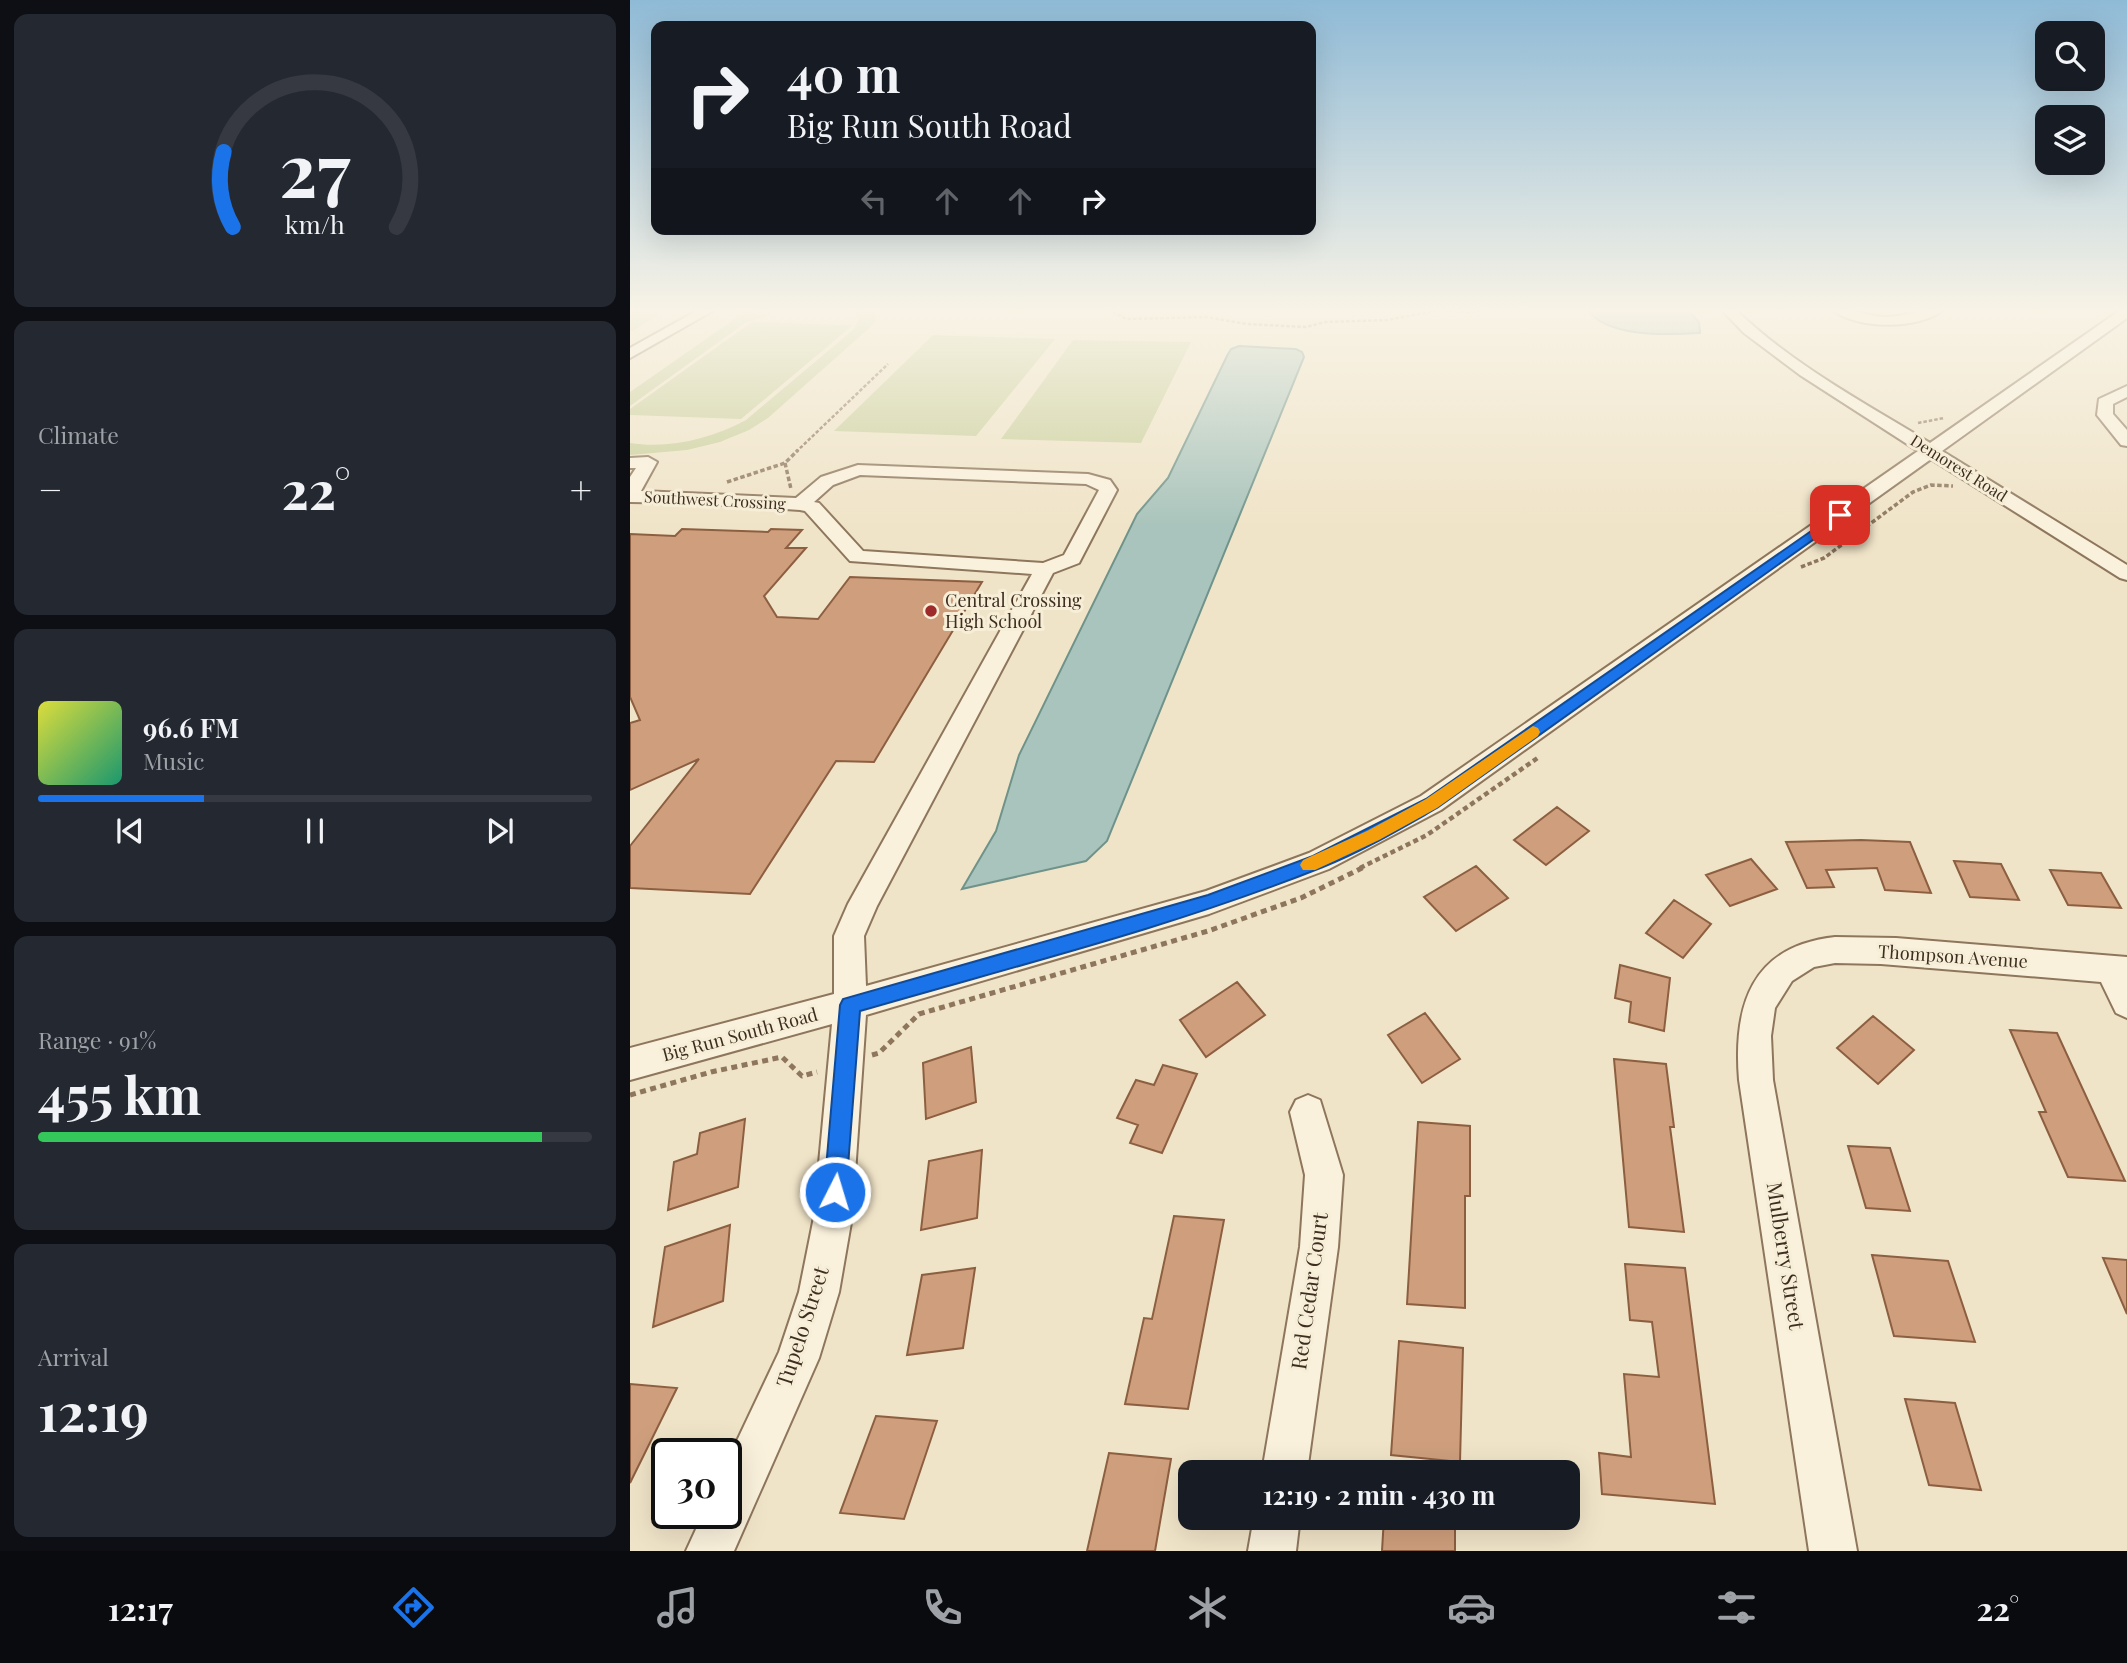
<!DOCTYPE html>
<meta charset="utf-8">
<style>
:root{--surface:#171b24;--page:#242831;--text:#f1f3f6;--muted:#9ea1a6;--line:#363941;--accent:#1a73e8}
body{margin:0;font-family:"Playfair Display",serif;background:var(--page);color:var(--text);height:100vh;display:flex;flex-direction:column;font-size:26px;white-space:nowrap}
*{box-sizing:border-box;margin:0}
p{font-size:23px;color:var(--muted)}
.icon{flex:none;width:38px;height:38px;fill:none;stroke:currentColor;stroke-width:2;stroke-linecap:round;stroke-linejoin:round}
.map{position:relative;flex:1;overflow:hidden}
.side{display:flex;flex-direction:column;gap:14px;padding:14px;background:#0d0f14;width:630px}
.side>*{flex:none}
.guide{position:absolute;left:21px;top:21px;width:665px;height:214px;border-radius:14px;box-shadow:0 7px 28px #0002;background:#171b24;color:var(--text);overflow:hidden}
.fabs{position:absolute;left:1405px;top:21px;display:grid;gap:14px}
.fabs a{display:grid;place-items:center;width:70px;height:70px;border-radius:14px;background:var(--surface);box-shadow:0 7px 28px #0002;font-size:35px}
.speed{position:absolute;left:21px;top:1438px;display:flex;gap:14px;font-size:35px;font-weight:700;text-align:center}
.speed>*{display:grid;place-content:center;width:91px;height:91px;border-radius:50%;background:var(--surface);box-shadow:0 7px 28px #0002;line-height:1}
.speed .limit{border:4px solid #111;border-radius:10px;background:#fff;color:#111}
.pin{position:absolute;display:grid;place-items:center;width:60px;height:60px;color:#fff;margin:-30px;border-radius:14px;box-shadow:0 4px 10px #0006}
.me{position:absolute;width:77px;margin:-38px;rotate:5deg;stroke-linejoin:round;filter:drop-shadow(0 0 5px #0008)}
.turn{display:flex;align-items:center;gap:24px;height:147px;padding:0 21px;font-size:32px}
.turn .icon{width:91px;height:91px;stroke-width:2.5}
.turn b{display:block;font-size:49px;line-height:60px}
.lanes{display:flex;align-items:center;height:66px;padding:0 21px;background:#0003;justify-content:center;gap:35px;direction:ltr}
.lanes .off{opacity:.35}
.big{font-size:52px;font-weight:700;line-height:1.1}
.side .card{flex:1;display:flex;flex-direction:column;justify-content:center;gap:10px;min-width:0;padding:0 24px;border-radius:14px;background:var(--page)}
.side .dial{align-items:center;gap:0}
.dial svg{height:182px;overflow:visible;fill:none;stroke:var(--line);stroke-width:7;stroke-linecap:round;text-anchor:middle}
.dial text{fill:var(--text);stroke:none}
.song{display:flex;align-items:center;gap:21px}
.cover{width:84px;height:84px;border-radius:10px;background:linear-gradient(135deg,hsl(60 70% 55%),hsl(160 70% 35%))}
.played{height:7px;border-radius:4px;background:linear-gradient(90deg,var(--accent) 30%,var(--line) 30%)}
.keys{display:flex;justify-content:space-around;direction:ltr}
.heat{display:flex;justify-content:space-between;align-items:center;font-size:38px;direction:ltr}
.charge{height:10px;border-radius:5px;background:linear-gradient(90deg,#34c759 91%,var(--line) 0)}
.trip{position:absolute;left:548px;top:1460px;width:402px;height:70px;border-radius:14px;background:var(--surface);box-shadow:0 7px 28px #0002;font-weight:700;line-height:70px;text-align:center}
.tab-bar{display:flex;height:112px;justify-content:space-around;align-items:center;background:#090b0e;color:var(--muted)}
.tab-bar .icon{width:49px;height:49px}
.tab-bar .on{color:var(--accent)}
.tab-bar b{font-size:32px;color:var(--text)}
main{display:flex;flex:1;min-height:0}
.map>svg:first-child{display:block}
.green{fill:#c9cf9b}
.water{fill:#a9c4bc;stroke:#6f938a;stroke-width:2}
.building{fill:#cf9f7d;stroke:#8d5f41;stroke-width:2}
.lines{fill:none;stroke-linecap:round;stroke-linejoin:round}
.minor-casing{stroke:#8d765c;stroke-width:4}
.path-far3{stroke:#8d765c;stroke-width:2.5;stroke-dasharray:3.5 2;stroke-linecap:butt}
.path-far2{stroke:#8d765c;stroke-width:3.5;stroke-dasharray:4.5 2.5;stroke-linecap:butt}
.path-far1{stroke:#8d765c;stroke-width:4.5;stroke-dasharray:5 3.5;stroke-linecap:butt}
.path{stroke:#8d765c;stroke-width:5;stroke-dasharray:6 4.5;stroke-linecap:butt}
.minor{fill:#faf1dc;fill-rule:evenodd}
.route{fill:#1a73e8;stroke:#114b97;stroke-width:2}
.slow{fill:#f59e0b}
.poi-dot{fill:#9e2a2b;stroke:#f7eed8;stroke-width:2.5}
.labels{text-anchor:middle;stroke-width:6;stroke-linejoin:round;paint-order:stroke}
.far-street-label{font-size:16px;fill:#3d2e20;stroke:#f7eed8}
.poi-label{font-size:18px;fill:#3d2e20;stroke:#f7eed8;text-anchor:start}
.street-label{font-size:18px;fill:#3d2e20;stroke:#f7eed8}
.near-street-label{font-size:21px;fill:#3d2e20;stroke:#f7eed8}
</style>
<main>
<section class="side">
<div class="card dial"><svg viewBox="0 0 100 80">
<path d="M14 69A42 42 0 1 1 86 69"/>
<path d="M14 69A42 42 0 0 1 10 36" stroke="#1a73e8"/>
<text x="50" y="56" font-size="32" font-weight="700">27</text>
<text x="50" y="72" font-size="11">km/h</text>
</svg></div>
<div class="card"><p>Climate</p>
<div class="heat"><a>−</a><b class="big">22°</b><a>+</a></div>
</div>
<div class="card">
<div class="song"><i class="cover"></i><div><b>96.6 FM</b><p>Music</p></div></div>
<div class="played"></div>
<div class="keys"><svg class="icon" aria-label="previous" viewBox="0 0 24 24"><path d="M18 5L8 12l10 7zM5 5v14"/></svg><svg class="icon" aria-label="pause" viewBox="0 0 24 24"><path d="M8 5v14M16 5v14"/></svg><svg class="icon" aria-label="next" viewBox="0 0 24 24"><path d="M6 5l10 7-10 7zM19 5v14"/></svg></div>
</div>
<div class="card"><p>Range · 91%</p><b class="big">455 km</b><div class="charge"></div></div>
<div class="card"><p>Arrival</p><b class="big">12:19</b></div>
</section>
<div class="map">
<svg width="1497" height="1551" viewBox="0 0 1497 1551">
<rect width="100%" height="100%" fill="#f0e4c8"/>
<!-- green -->
<path class="green" d="M0 309H37L3 331H0Z
M119 309H160L115 323 0 406V392Z
M215 309H241L245 312 246 322 138 418 119 430 90 442 57 450 0 455V443C39 449 81 439 116 420L224 329 229 318Z
M122 322 223 325 111 419 0 415V409Z
M303 335 425 339 346 436 204 431Z
M443 340 561 342 511 443 371 439Z"/>
<!-- water -->
<path class="water" d="M957 309H1057L1069 322 1070 333C1039 335 976 338 957 309Z
M609 346 666 349 672 352 674 357 477 841 456 861 332 889 366 831 389 755 507 514 538 478 597 356 601 349Z"/>
<!-- building -->
<path class="building" d="M52 529 138 532 141 529 172 530 156 548H176L134 596 147 617 188 619 220 577 352 582 244 762 206 761 120 894 0 888V846L69 759 0 790V723L10 720 0 697V534L45 536Z
M927 807 959 831 916 865 884 840Z
M1231 840 1280 842 1301 893 1255 890 1247 868 1196 870 1204 887 1177 888 1156 842Z
M1121 859 1147 889 1100 906 1076 875Z
M1324 861 1371 864 1389 900 1340 897Z
M846 866 878 898 826 931 794 897Z
M1420 870 1471 873 1491 908 1438 905Z
M1044 900 1081 924 1053 958 1016 933Z
M990 965 1040 978 1034 1031 999 1022 1001 1002 985 998Z
M607 982 635 1015 576 1057 550 1020Z
M795 1013 830 1059 792 1083 758 1035Z
M1243 1016 1284 1050 1248 1084 1207 1048Z
M1380 1030 1427 1033 1495 1181 1438 1177 1409 1112H1416Z
M341 1047 346 1102 296 1119 293 1063Z
M984 1059 1036 1064 1044 1127H1040L1054 1232 999 1227Z
M533 1065 567 1074 532 1153 500 1143 508 1125 487 1118 506 1080 524 1085Z
M115 1119 108 1187 38 1210 44 1162 67 1154 70 1133Z
M788 1122 840 1126V1196H835V1308L777 1304Z
M1218 1146 1260 1148 1280 1211 1236 1208Z
M352 1150 347 1218 291 1230 299 1161Z
M544 1216 594 1220 558 1409 495 1404 514 1318 522 1319Z
M100 1225 93 1301 23 1327 35 1247Z
M1242 1255 1318 1261 1345 1342 1264 1336Z
M1473 1258 1497 1260V1314Z
M995 1264 1055 1268 1085 1504 972 1494 969 1453 1001 1457 994 1374 1029 1377 1022 1322 1000 1320Z
M345 1268 333 1348 277 1355 292 1275Z
M769 1341 833 1348 830 1462 761 1455Z
M0 1384 47 1388 0 1483Z
M1275 1399 1325 1403 1351 1490 1299 1485Z
M246 1416 307 1421 274 1519 210 1513Z
M479 1453 541 1459 525 1551H457Z
M754 1517H825V1551H752Z"/>
<g class="lines">
<defs>
<path id="minor" d="M70 309H86L0 358V348Z
M1091 309H1105C1161 364 1233 402 1300 443L1492 309H1497V318L1312 451 1497 565V580L1490 578 1301 459 811 810 699 869 579 914 236 1015 222 1217 209 1292 189 1358 104 1551H56L73 1514H96V1464L149 1352 169 1292 184 1217 202 1024 0 1080V1048L204 994V936L218 904 402 574 220 561 175 511 170 510 66 503 0 502V477L6 468H0V458L18 457 27 462 11 491 166 498 191 477 228 465 458 474 480 480 487 490 449 563 423 573 247 906 234 936 236 986 576 891 679 853 791 796 1288 451 1170 375 1114 333ZM230 475 456 484 469 490 434 555 413 563 233 551 189 503 184 502 203 485Z
M1202 309C1222 308 1238 317 1258 317 1277 316 1294 308 1314 309 1291 330 1225 330 1202 309Z
M1497 386V397L1483 404V414L1497 430V446L1491 445 1467 415 1469 399Z
M1205 937 1266 938 1497 957V1018L1486 1013 1471 982 1251 964 1205 963 1184 967 1162 981 1145 1008 1141 1036 1143 1080 1227 1551H1179L1109 1080C1103 1006 1121 946 1205 937Z
M678 1095 690 1100 713 1175 708 1247 677 1472H632L670 1247 675 1175 660 1112 666 1100Z
M624 1517H670L666 1551H618Z"/>
</defs>
<!-- minor casing -->
<use href="#minor" class="minor-casing"/>
<!-- path-far3 -->
<path class="path-far3" d="M478 309 496 319 576 317 617 324 676 327 695 322 757 320 809 310 841 312 862 309
M1288 423 1314 418
M166 452 258 364"/>
<!-- path-far2 -->
<path class="path-far2" d="M155 463 161 489
M97 482 155 463 168 450
M1171 567 1194 558 1283 492 1301 485 1323 486"/>
<!-- path-far1 -->
<path class="path-far1" d="M730 868 797 835 909 757"/>
<!-- path -->
<path class="path" d="M242 1055 249 1053 289 1014 578 931 671 898 734 867
M0 1095 81 1072 152 1057 172 1076 187 1072"/>
<!-- minor -->
<use href="#minor" class="minor"/>
</g>
<!-- sky -->
<linearGradient id="sky" x2="0" y2="1"><stop stop-color="#8fbad6"/><stop offset="0.59" stop-color="#f8f3e6"/><stop offset="1" stop-color="#f8f3e6" stop-opacity="0"/></linearGradient>
<rect width="1497" height="526" fill="url(#sky)"/>
<!-- route -->
<path class="route" d="M1210 511 1216 515 1215 517 807 808C770 829 733 851 693 867 543 927 385 966 230 1011L216 1192 213 1200 205 1203 197 1200 194 1192 210 1005 213 999 578 895 683 856 796 799Z"/>
<!-- slow -->
<path class="slow" d="M903 726 908 728 910 732 908 736 807 808 749 840 685 870H673L670 865 673 860 737 831 796 799Z"/>
<!-- markers -->
<circle class="poi-dot" cx="301" cy="611" r="7"/>
<g class="labels">
<!-- far-street labels -->
<g class="far-street-label">
<text transform="translate(1329 468) rotate(32)" y="6">Demorest Road</text>
<text transform="translate(85 500) rotate(3)" y="6">Southwest Crossing</text>
</g>
<!-- poi labels -->
<g class="poi-label">
<text x="315" y="607">Central Crossing<tspan x="315" dy="21">High School</tspan></text>
</g>
<!-- street labels -->
<g class="street-label">
<text transform="translate(1323 957) rotate(4)" y="6">Thompson Avenue</text>
<text transform="translate(110 1035) rotate(-15)" y="6">Big Run South Road</text>
</g>
<!-- near-street labels -->
<g class="near-street-label">
<text transform="translate(1155 1256) rotate(81)" y="7">Mulberry Street</text>
<text transform="translate(680 1291) rotate(-82)" y="7">Red Cedar Court</text>
<text transform="translate(173 1327) rotate(-72)" y="7">Tupelo Street</text>
</g>
</g>
</svg>
<div class="fabs">
<a><svg class="icon" aria-label="search" viewBox="0 0 24 24"><circle cx="10" cy="10" r="6"/><path d="M15 15l6 6"/></svg></a>
<a><svg class="icon" aria-label="layers" viewBox="0 0 24 24"><path d="M12 4l9 5-9 5-9-5zM3 14l9 5 9-5"/></svg></a>
</div>
<div class="speed"><div class="limit">30</div></div>
<div class="pin" style="left:1210px;top:515px;background:#d93025"><svg class="icon" aria-label="arrive" viewBox="0 0 24 24"><path d="M6 21V4h12l-3 4 3 4H6"/></svg></div>
<svg class="me" style="left:205px;top:1192px" viewBox="-20 -20 40 40"><circle r="17" fill="#1a73e8" stroke="#fff" stroke-width="3"/><path d="M0-11L8 9 0 5-8 9z" fill="#fff"/></svg>
<div class="trip">12:19 · 2 min · 430 m</div>
<div class="guide">
<div class="turn"><svg class="icon" aria-label="right" viewBox="0 0 24 24"><path d="M7 20v-9h11M14 6l5 5-5 5"/></svg><div><b>40 m</b>Big Run South Road</div></div>
<div class="lanes"><svg class="icon off" aria-label="left" viewBox="0 0 24 24"><path d="M17 20v-9H6M10 6l-5 5 5 5"/></svg><svg class="icon off" aria-label="ahead" viewBox="0 0 24 24"><path d="M12 20V5M6 11l6-6 6 6"/></svg><svg class="icon off" aria-label="ahead" viewBox="0 0 24 24"><path d="M12 20V5M6 11l6-6 6 6"/></svg><svg class="icon" aria-label="right" viewBox="0 0 24 24"><path d="M7 20v-9h11M14 6l5 5-5 5"/></svg></div>
</div>
</div>
</main>
<nav class="tab-bar">
<b>12:17</b>
<svg class="icon on" aria-label="directions" viewBox="0 0 24 24"><path d="M12 3l9 9-9 9-9-9zM9 14v-3h6M13 9l2 2-2 2"/></svg>
<svg class="icon" aria-label="music" viewBox="0 0 24 24"><path d="M9 18V5l10-2v13"/><circle cx="6" cy="18" r="3"/><circle cx="16" cy="16" r="3"/></svg>
<svg class="icon" aria-label="phone" viewBox="0 0 24 24"><path d="M5 4h4l2 5-3 2q2 4 5 5l2-3 5 2v4C11 20 4 13 5 4z"/></svg>
<svg class="icon" aria-label="climate" viewBox="0 0 24 24"><path d="M12 3v18M4 7l16 10M4 17L20 7"/></svg>
<svg class="icon" aria-label="car" viewBox="0 0 24 24"><path d="M5 17H2v-5l4-1 3-4h7l3 4 3 1v5h-3M9 17h6M6 11h13"/><circle cx="7" cy="17" r="2"/><circle cx="17" cy="17" r="2"/></svg>
<svg class="icon" aria-label="filters" viewBox="0 0 24 24"><path d="M4 7h16M4 17h16"/><circle cx="9" cy="7" r="2"/><circle cx="15" cy="17" r="2"/></svg>
<b>22°</b>
</nav>
